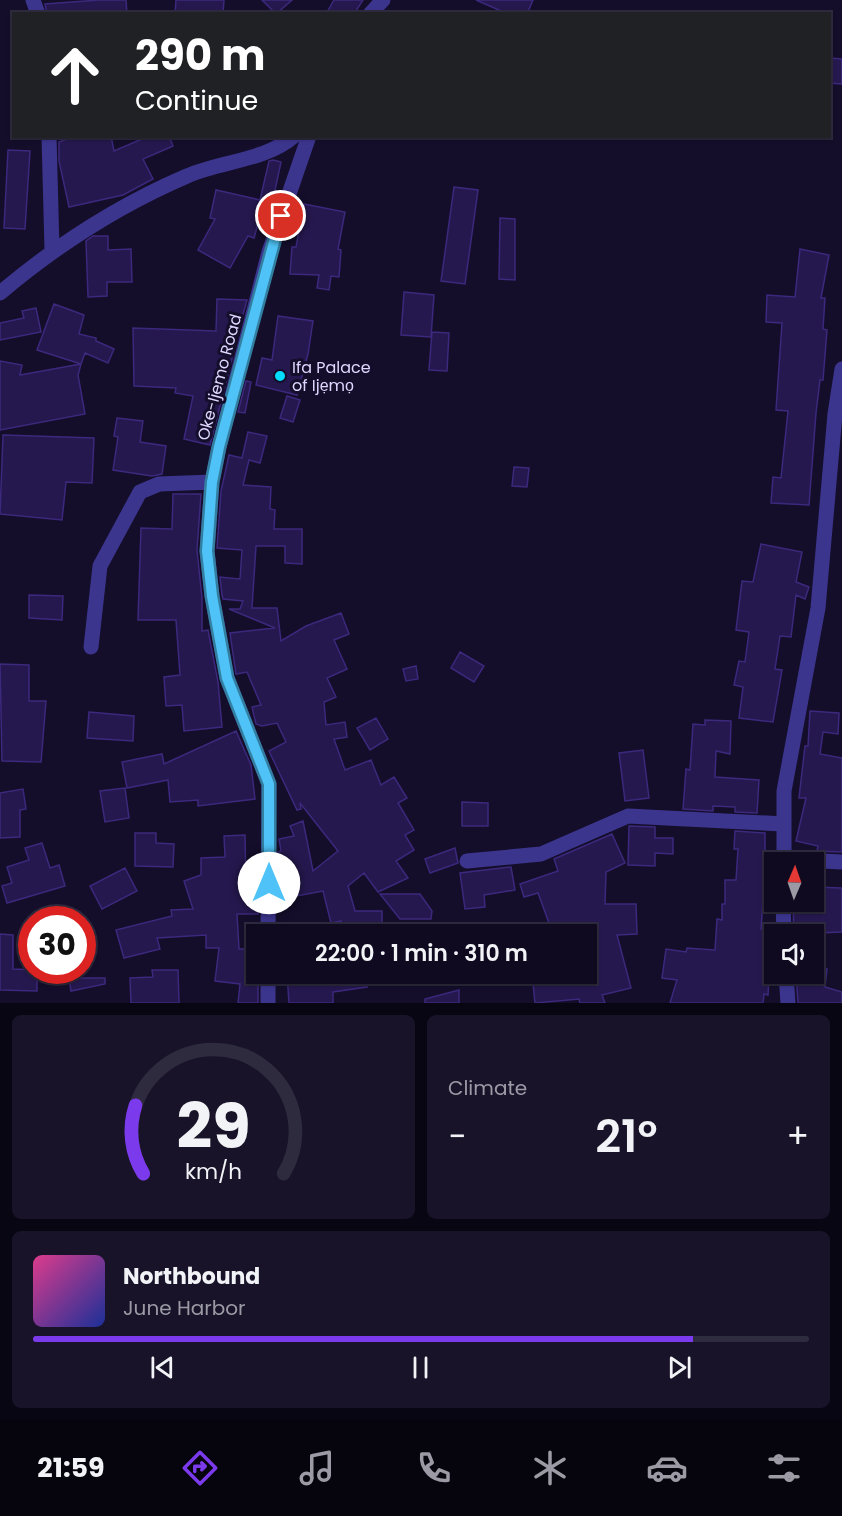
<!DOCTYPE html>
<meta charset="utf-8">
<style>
:root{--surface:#0f0a20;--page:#181329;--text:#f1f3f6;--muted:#9b9aa5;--line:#2f2b3e;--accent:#7c3aed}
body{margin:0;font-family:Poppins,sans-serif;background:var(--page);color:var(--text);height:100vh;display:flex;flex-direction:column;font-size:22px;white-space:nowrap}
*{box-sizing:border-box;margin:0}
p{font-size:20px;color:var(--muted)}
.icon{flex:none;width:33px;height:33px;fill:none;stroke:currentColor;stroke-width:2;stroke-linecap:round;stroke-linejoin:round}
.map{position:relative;height:1003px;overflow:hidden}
.details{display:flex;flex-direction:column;gap:12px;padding:12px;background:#080612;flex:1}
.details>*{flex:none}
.banner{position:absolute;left:12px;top:12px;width:819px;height:126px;border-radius:0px;box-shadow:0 2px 4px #0004,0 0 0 2px var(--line);background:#202124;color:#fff;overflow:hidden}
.needle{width:39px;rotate:2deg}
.buttons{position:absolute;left:764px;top:852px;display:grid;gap:12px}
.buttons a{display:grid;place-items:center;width:60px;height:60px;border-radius:0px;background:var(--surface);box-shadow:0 2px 4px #0004,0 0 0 2px var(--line);font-size:30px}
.speed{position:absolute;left:18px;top:906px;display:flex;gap:12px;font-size:30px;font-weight:700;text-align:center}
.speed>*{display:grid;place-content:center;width:78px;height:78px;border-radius:50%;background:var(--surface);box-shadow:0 2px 4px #0004,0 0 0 2px var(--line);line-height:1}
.speed .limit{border:9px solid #d22;background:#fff;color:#111}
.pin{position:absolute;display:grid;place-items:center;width:51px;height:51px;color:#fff;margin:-26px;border:3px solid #fff;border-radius:50%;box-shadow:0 2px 6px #0007}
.me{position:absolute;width:66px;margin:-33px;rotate:0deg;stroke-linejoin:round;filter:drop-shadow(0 0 4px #0008)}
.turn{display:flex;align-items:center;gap:21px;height:126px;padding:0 24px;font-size:27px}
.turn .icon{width:78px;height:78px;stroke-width:2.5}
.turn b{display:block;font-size:42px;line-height:51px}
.big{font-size:45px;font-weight:600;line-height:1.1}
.details .card{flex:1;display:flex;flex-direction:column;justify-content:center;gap:9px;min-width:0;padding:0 21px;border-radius:9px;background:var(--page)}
.details .dial{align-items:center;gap:0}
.dial svg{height:156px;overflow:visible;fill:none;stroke:var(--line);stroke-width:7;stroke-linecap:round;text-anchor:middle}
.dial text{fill:var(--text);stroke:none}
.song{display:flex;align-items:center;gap:18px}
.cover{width:72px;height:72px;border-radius:9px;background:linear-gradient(135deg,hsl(330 70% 55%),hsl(230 70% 35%))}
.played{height:6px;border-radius:3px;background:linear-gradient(90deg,var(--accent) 85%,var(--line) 85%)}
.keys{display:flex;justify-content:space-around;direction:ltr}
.heat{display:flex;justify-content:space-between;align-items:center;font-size:33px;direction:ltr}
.details .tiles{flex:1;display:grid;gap:12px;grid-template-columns:1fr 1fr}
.card:last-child{grid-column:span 2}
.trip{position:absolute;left:246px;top:924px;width:351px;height:60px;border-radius:0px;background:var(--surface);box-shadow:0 2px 4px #0004,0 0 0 2px var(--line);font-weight:600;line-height:60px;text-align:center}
.tabs{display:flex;height:96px;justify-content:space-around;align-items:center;background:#06040d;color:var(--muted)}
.tabs .icon{width:42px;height:42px}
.tabs .selected{color:var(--accent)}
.tabs b{font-size:27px;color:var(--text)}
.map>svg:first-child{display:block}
.building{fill:#25184e;stroke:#3c287c;stroke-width:1.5}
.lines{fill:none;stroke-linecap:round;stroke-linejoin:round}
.minor{stroke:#3c358e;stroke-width:15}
.route-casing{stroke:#337fa1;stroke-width:15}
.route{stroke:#4fc3f7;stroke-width:10}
.poi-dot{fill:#04dcff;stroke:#140e2b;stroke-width:2}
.labels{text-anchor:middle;stroke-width:6;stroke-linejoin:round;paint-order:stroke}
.poi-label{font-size:16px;fill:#ded8ff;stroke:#140e2b;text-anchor:start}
.street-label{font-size:16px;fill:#ded8ff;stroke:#140e2b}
</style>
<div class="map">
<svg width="842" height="1003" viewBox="0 0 842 1003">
<rect width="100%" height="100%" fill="#140e2b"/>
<!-- building -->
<path class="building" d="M99 0H126L127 14H47L45 4Z
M176 0H224L223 14H175Z
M262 0H292L276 14Z
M334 0H363L354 14H326Z
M476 0H533L527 14H508Z
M830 58 842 59V84L830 83Z
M75 136H111L114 151 149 136H169L173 146 143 159 153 179 123 195 69 207 59 161V142Z
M8 150 30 151 25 229 4 228Z
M273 160 281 162 272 204 264 202 254 238 248 236 230 268 198 250 215 219 210 218 216 190 260 200 269 161Z
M454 187 478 190 465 284 441 281Z
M304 204 345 212 338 249 341 250 339 277 331 276 329 290 317 288 319 275 290 274 292 247H296Z
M500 218 515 219V280L499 279Z
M93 236H108V250L131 249 132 282H107V296L88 297 86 241Z
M800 249 829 255 821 298H825L823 329 827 330 823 380H820L816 413 809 505 771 503 773 477 781 478 788 411 776 410 782 323 766 322 767 295 795 297Z
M404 292 434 295 431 337 401 335Z
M217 299 247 300 239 328H236L235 347 210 445 184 439 193 396 175 393 176 388 134 386 133 328 216 331Z
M54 304 84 315 79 334 96 338V341L114 349 108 363 85 353 81 364 37 350Z
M36 308 41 332 0 340V323L24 318 22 311Z
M278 316 313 321 308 354 297 395 256 385 262 358 272 360Z
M432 332 449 333 447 371 429 370Z
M0 361 22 365 20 375 81 364 78 375 85 414 0 430Z
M246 381 251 382 245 413 238 412Z
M287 396 300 400 293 422 280 418Z
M117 418 143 421 140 442 166 446 162 474 152 476 113 470 118 437 114 436Z
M248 432 267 436 260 463 249 460 243 485 271 487 270 509 275 510 274 529H302V564L285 563V546H256L252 608H277L281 641 306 626 341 613 349 634 334 640 347 669 327 678 336 697 324 702 326 725 345 722 347 737 334 739 345 770 371 760 381 785 394 777 407 798 398 803 414 830 405 835 414 850 396 861 408 878 378 892 364 873 348 886 355 911H382V934H342L341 921 331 923 323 891 286 898 278 859V852L281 851 279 839 294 836 290 826 303 821 313 871 338 851 300 803 301 809 297 810 269 751 286 742 277 723 262 726 256 724 252 707 261 705 247 672 236 674 230 633 275 628 229 609H240L243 601 223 599 222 595 220 577 240 579 242 550 217 548 221 491 229 455 242 458Z
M3 435 94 438 92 483 66 482 62 520 0 514Z
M514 467 529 468 527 487 512 486Z
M173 494H201L197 550 202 598V631L208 630 218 682 222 727 184 731 182 705 166 706 164 677 180 675 176 620H138L141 528 172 529Z
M761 544 802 552 796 582 809 587 805 599 796 595 791 637 780 636 775 669 782 670 773 722 739 718 743 687 734 685 739 661 745 662 749 632 736 630 742 581 753 582Z
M29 595 63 596 62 620 29 618Z
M460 652 484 666 474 682 451 668Z
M0 664 29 665V701H46L41 762 2 761Z
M416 666 418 679 406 681 403 669Z
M810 711 839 713 838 734 823 732 820 754 842 758V852L817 851 818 846 796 841 806 798H799L805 746H808Z
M89 712 134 716 133 741 87 738Z
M376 718 388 739 370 750 357 728Z
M705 720 731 721 730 754 716 751 715 777 759 780 757 813 735 812V807L713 806V811L683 809 686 769 690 770 693 724 705 725Z
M236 731 251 765 255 799 198 806V800L170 802 168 780 127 788 122 762 162 754 164 764Z
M643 750 649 798 625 801 619 753Z
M125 788 129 818 105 822 100 791Z
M23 789 26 809 20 810V837L0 838V793Z
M462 802 488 803V826H462Z
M629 826 655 827V838H673V854L655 853V866L628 865Z
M735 831 765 833V854H767L765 881H770L768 902 763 901 761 929 768 930 766 959H770L768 995 764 994 763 1003H670L677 980 662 978 666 949 686 952 687 948 715 950 717 919 722 920V904H725V880H736L738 849H734Z
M135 833H156V843L174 844 173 867 135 866Z
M612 834 625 863 606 872 605 904H636L637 934 617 935 631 988 602 995 605 1003H580L579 999 535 1003 532 974H586V934H553L538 893 524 897 520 884 558 871 554 859Z
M245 835 246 888H259L258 914H237L239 949H251V964H256L258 974V1003H238L240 984 215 981 219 948H206V935L157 938 160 949 124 958 116 930 172 916 171 910 193 909 184 881 201 875V858L225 857 224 836Z
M42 843 50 868 59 865 65 886 7 903 2 886 12 883 7 867 29 860 25 848Z
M455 848 458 863 430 873 425 859Z
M511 867 515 890 484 895 485 907 465 909 460 873Z
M125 868 137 891 102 909 90 886Z
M813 887 842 888V932L794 934 793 902H813Z
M380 894H420L432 911 431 919H400Z
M0 934 13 935V969L37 970V991L0 990Z
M813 968 827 969 825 987 842 992V1003H798L796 974H813Z
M152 970H178L179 1003H131L130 978 153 977Z
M287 974H366L367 987 333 992V1003H289Z
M69 978H105V984L71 991Z
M459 990V1003H425V999Z"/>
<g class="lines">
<!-- minor -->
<path class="minor" d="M33 0 38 14
M370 14 383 0
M49 136 52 250
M0 293C58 244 117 206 187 176 221 161 265 161 294 136
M91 647 100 566 140 492 159 484 212 482
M784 859 842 862
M467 861 541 854 628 816 784 824
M784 862V791L818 608 835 414 842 369
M783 902 784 934
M268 934 269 784 227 678 212 596 207 551 212 482 219 447 269 252 309 136
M268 974V1003
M786 974 788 1003"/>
</g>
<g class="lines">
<defs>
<path id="route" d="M269 883V784L227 678 212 596 207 551 212 482 219 447 281 216"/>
</defs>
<!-- route casing -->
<use href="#route" class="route-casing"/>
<!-- route -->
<use href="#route" class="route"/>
</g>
<!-- markers -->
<circle class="poi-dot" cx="280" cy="376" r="6"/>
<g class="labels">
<!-- poi labels -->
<g class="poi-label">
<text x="292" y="373">Ifa Palace<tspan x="292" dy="18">of Ijẹmọ</tspan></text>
</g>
<!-- street labels -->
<g class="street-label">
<text transform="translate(219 377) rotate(-75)" y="6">Oke-Ijemo Road</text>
</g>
</g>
</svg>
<div class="buttons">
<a><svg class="needle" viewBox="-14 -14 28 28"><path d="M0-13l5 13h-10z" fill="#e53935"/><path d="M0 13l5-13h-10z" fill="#9b9aa5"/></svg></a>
<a><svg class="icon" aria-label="sound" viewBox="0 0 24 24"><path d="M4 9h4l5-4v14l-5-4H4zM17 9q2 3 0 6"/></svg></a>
</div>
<div class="speed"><div class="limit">30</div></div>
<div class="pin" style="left:281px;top:216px;background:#d93025"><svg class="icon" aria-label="arrive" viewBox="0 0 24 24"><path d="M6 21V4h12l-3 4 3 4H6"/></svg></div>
<svg class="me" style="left:269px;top:883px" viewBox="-20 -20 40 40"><circle r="19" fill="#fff"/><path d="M0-13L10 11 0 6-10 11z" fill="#4fc3f7"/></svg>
<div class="trip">22:00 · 1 min · 310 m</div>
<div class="banner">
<div class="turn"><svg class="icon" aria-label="ahead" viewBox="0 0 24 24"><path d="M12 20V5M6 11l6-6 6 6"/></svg><div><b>290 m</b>Continue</div></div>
</div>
</div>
<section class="details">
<div class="tiles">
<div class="card dial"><svg viewBox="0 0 100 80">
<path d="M14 69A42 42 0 1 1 86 69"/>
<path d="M14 69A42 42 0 0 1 10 34" stroke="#7c3aed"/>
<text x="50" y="56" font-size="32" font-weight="700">29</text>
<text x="50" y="72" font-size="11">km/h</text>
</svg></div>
<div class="card"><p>Climate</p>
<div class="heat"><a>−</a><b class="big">21°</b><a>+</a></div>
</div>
<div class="card">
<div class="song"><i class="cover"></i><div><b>Northbound</b><p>June Harbor</p></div></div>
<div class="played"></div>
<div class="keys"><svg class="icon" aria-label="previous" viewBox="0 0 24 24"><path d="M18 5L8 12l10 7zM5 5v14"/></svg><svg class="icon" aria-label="pause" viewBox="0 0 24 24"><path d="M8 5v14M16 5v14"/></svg><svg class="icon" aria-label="next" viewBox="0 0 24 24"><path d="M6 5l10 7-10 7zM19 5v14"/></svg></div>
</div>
</div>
</section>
<nav class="tabs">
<b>21:59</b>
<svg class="icon selected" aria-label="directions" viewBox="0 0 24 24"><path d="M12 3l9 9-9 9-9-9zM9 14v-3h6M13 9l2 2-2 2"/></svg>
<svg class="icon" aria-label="music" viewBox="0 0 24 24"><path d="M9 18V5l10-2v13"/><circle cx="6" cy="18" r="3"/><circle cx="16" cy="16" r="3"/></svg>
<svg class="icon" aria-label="phone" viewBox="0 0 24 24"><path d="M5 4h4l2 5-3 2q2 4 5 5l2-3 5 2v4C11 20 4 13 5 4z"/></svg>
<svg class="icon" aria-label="climate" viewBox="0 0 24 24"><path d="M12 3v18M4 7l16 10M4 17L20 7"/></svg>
<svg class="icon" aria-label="car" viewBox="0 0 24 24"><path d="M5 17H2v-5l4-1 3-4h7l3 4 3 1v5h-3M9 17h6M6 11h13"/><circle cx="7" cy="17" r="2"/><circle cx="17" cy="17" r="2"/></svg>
<svg class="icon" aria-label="filters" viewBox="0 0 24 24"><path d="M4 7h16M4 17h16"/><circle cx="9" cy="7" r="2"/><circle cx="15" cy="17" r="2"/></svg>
</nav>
